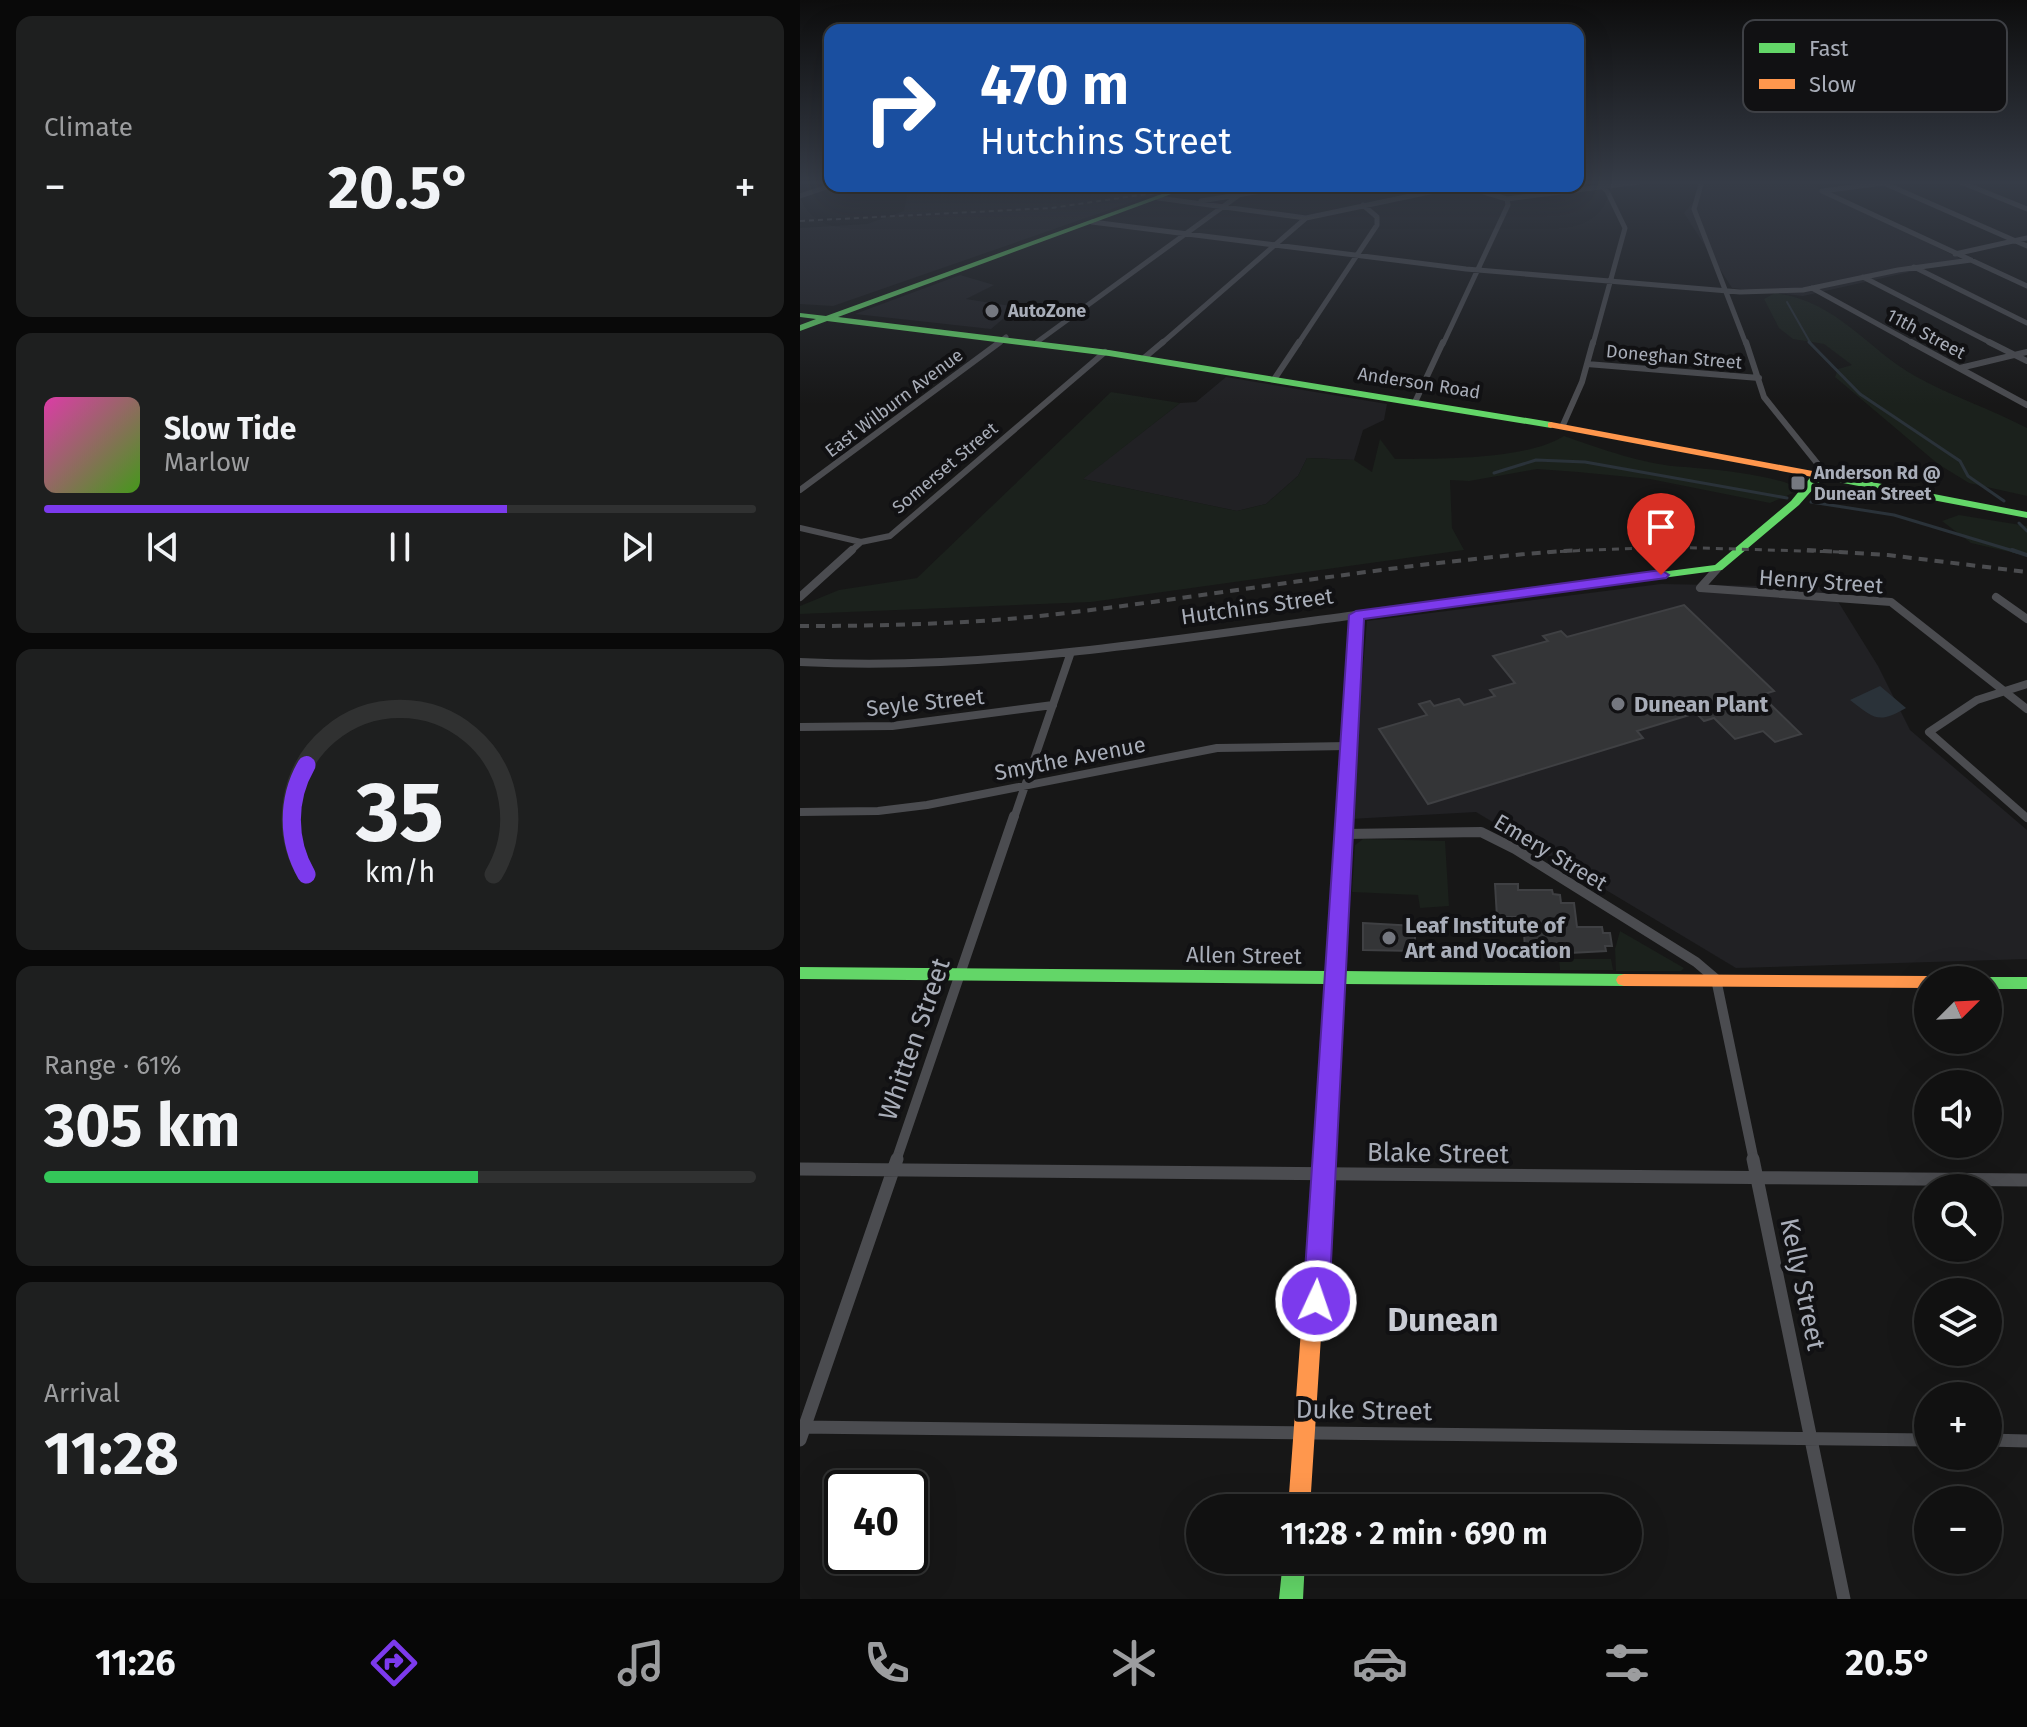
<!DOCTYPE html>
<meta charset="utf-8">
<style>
:root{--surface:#111;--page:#1e1f1f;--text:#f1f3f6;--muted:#9c9d9f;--line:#303131;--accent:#7c3aed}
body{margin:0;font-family:"Fira Sans",sans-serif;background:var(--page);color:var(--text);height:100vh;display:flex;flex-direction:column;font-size:30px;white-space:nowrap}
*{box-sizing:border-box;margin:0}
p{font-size:26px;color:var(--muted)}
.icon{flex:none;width:44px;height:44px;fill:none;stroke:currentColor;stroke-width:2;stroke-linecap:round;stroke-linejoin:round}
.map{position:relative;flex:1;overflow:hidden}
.sheet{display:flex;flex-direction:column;gap:16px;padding:16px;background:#090909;width:800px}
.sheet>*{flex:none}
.top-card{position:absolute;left:24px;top:24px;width:760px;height:168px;border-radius:16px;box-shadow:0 8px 32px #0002,0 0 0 2px var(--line);background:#1a4fa0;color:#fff;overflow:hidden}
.needle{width:52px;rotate:66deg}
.buttons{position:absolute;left:1114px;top:966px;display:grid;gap:16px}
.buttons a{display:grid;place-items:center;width:88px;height:88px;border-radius:50%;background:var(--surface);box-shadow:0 8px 32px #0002,0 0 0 2px var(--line);font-size:40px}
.speed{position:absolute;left:24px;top:1470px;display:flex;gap:16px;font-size:40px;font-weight:700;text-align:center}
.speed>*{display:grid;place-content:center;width:104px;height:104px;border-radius:50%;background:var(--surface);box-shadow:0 8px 32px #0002,0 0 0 2px var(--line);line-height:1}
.speed .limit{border:4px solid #111;border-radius:12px;background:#fff;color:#111}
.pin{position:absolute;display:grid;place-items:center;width:68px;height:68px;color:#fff;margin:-82px -34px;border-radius:50% 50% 50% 0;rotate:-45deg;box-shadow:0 0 8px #0007}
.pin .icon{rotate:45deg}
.me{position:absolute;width:88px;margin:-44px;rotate:3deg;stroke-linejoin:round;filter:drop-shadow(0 0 6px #0008)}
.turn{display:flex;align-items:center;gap:28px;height:168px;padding:0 24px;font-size:36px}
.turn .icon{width:104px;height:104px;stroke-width:2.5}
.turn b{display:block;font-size:56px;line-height:68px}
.big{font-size:60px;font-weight:700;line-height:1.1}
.sheet .widget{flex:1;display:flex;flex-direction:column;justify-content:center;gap:12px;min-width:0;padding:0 28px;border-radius:16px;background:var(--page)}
.sheet .dial{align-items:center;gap:0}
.dial svg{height:208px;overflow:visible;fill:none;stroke:var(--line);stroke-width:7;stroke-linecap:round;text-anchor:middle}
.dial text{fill:var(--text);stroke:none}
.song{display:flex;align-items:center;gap:24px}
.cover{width:96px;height:96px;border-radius:12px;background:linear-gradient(135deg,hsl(320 70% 55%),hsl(100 70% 35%))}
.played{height:8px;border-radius:4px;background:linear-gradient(90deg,var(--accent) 65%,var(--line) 65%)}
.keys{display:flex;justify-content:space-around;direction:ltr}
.heat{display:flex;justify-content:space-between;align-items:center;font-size:44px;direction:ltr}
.charge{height:12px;border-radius:6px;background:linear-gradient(90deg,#34c759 61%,var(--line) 0)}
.trip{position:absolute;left:386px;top:1494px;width:456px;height:80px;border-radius:40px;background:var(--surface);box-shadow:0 8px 32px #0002,0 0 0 2px var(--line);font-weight:700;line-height:80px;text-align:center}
.menu{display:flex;height:128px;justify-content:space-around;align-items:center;background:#070707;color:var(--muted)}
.menu .icon{width:56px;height:56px}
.menu .on{color:var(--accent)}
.menu b{font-size:36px;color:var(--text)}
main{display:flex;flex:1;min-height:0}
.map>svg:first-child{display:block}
.built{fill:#212124}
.green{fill:#1b211c}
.water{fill:#2a3239}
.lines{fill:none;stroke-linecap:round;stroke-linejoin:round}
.stream-far2{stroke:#2a3239;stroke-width:2}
.stream-far1{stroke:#2a3239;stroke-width:3}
.stream{stroke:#2a3239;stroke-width:4}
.building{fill:#343537;stroke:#3f4043;stroke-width:2}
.street-far4{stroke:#4b4c50;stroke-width:5}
.street-far3{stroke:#4b4c50;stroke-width:6}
.street-far2{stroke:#4b4c50;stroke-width:8}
.street-far1{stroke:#4b4c50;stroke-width:10}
.street{stroke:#4b4c50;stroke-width:13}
.fast{fill:#63d668;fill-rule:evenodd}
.slow{fill:#ff974d;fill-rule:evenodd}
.rail-far2{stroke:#4b4c4f;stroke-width:2;stroke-dasharray:5 4;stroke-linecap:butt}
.rail-far1{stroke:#4b4c4f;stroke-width:3;stroke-dasharray:7 6;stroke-linecap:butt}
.rail{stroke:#4b4c4f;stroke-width:4;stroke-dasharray:9 7;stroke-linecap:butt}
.route{fill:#7c3aed;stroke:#51269a;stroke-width:2}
.poi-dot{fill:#757880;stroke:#111113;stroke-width:3}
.labels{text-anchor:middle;stroke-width:8;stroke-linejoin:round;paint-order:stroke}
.far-poi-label{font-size:18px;font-weight:bold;fill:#a8adb8;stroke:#111113;text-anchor:start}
.far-street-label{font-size:18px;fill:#a8adb8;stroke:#111113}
.street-label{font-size:22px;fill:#a8adb8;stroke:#111113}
.poi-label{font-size:22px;font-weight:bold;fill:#a8adb8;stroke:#111113;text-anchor:start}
.near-street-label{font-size:26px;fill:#a8adb8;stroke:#111113}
.near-quarter-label{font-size:32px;font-weight:bold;fill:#c9ccd4;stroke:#111113}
.key{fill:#111113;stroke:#3e4045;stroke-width:2}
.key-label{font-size:22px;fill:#a8adb8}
</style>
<main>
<section class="sheet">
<div class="widget"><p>Climate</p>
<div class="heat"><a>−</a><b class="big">20.5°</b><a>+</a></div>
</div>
<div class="widget">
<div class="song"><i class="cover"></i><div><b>Slow Tide</b><p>Marlow</p></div></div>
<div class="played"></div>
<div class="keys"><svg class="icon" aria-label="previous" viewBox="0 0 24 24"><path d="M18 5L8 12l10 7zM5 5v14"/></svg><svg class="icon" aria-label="pause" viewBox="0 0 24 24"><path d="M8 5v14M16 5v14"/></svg><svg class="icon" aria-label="next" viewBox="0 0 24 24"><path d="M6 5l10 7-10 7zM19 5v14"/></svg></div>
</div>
<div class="widget dial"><svg viewBox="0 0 100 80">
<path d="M14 69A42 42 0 1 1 86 69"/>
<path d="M14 69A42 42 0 0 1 14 27" stroke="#7c3aed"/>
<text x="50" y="56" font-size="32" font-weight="700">35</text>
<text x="50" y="72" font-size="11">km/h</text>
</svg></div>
<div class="widget"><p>Range · 61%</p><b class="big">305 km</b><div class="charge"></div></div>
<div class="widget"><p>Arrival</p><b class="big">11:28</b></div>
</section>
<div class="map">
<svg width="1227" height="1599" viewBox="0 0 1227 1599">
<rect width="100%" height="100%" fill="#171717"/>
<!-- built -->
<path class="built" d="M911 181H1004L1163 260 1003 296 932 288 884 213Z
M109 186H378L33 306 0 304V228L67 224 104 211Z
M160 275 194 285 166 299 217 307 191 329 55 314Z
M426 377 587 404 584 420 563 430 554 460 507 458 498 476 466 504 437 511 282 479 380 403 396 402Z
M861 584 1029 587 1078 666 1110 730 1227 830V959L936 968 676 812 550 819 567 621Z"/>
<!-- green -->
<path class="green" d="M975 293C1037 301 1065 347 1115 376 1151 396 1191 409 1227 428V496L1169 483 1138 464 1035 377 1038 369 1052 365 1024 344 993 339 979 328 964 299Z
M311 392 380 403 283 479 437 511 466 504 498 476 507 458 554 460 572 472 580 439 595 459C639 459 726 460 764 436 801 449 845 465 885 467 910 469 982 475 1000 490L970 503 850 479 778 472 737 469 669 481 650 480 652 528 664 550 291 602 0 614V606L39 590 117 578Z
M1159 515 1227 526V556L1171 543 1142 521Z
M563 839 645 841 649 906 620 908 618 895 552 892 555 845Z
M820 931 884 968 881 971H816L815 949Z
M759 959H811L813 970H760Z"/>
<!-- water -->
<path class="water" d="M1080 686 1106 708C1078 724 1075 719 1050 700Z"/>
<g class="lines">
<!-- stream-far2 -->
<path class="stream-far2" d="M987 302 1011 344"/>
<!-- stream-far1 -->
<path class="stream-far1" d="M1009 342 1060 394 1160 461 1168 476 1204 501
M694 473 736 460 785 462 987 498
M1011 502 1094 515 1217 552
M1219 523 1227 531"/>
<!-- stream -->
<path class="stream" d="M1212 550 1227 555"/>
</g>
<!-- building -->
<path class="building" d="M884 605 974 691 961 695 1001 734 975 742 963 731 935 739 914 718 904 721 896 713 837 731 843 738 628 804 579 729 627 715 619 704 630 701 634 706 659 699 664 705 695 696 690 690 715 683 693 656 748 641 743 636 761 631 767 637Z
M695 884H718V890H752L753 894 760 895 761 903H774L777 927H802L803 933H810L812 946H805L806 951 732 955 725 949 723 917H697Z
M563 923 615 926V951L563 950Z"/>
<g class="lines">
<!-- street-far4 -->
<path class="street-far4" d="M902 181 894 209 946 344
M1079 181 1227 246
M1158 181 1227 209
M664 186 707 199
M1022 191 1227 286
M1022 191 1099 181
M0 196 30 186
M358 198 506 218
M707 199 847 181
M401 201 491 186
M292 222 666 269 940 292 1003 290 1098 270 1171 260
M1155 254 1227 238
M1114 267 1227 323
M1063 277 1193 344
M1012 288 1114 344
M237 342 439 195
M197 344 206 337
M361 344 506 218 658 186
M498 344 577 225V217L563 205
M643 344 708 205 707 199
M793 344 825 228 807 191 796 181"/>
<!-- street-far3 -->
<path class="street-far3" d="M946 342 964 397 1021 468 1020 475
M1111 342 1227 405
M1189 342 1227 361
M344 358 363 342
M787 364 959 378
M1160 368 1227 352
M475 378 499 342
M616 400 643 342
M763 425 782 382 793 342
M0 490 200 342
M0 528 61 542
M50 552 61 542 90 536 305 352"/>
<!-- street-far2 -->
<path class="street-far2" d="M918 568 900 588 1091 602 1227 709
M0 597 52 550
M1196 597 1227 619
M0 662C185 672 373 639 556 615
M1227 684 1177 700 1129 732 1227 818
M0 727 92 726 253 705
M0 812 78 811 127 805 417 748 548 746
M214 818 271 652"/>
<!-- street-far1 -->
<path class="street-far1" d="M544 834 681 832 715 849 896 962 916 979 954 1161
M96 1161 214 816"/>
<!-- street -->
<path class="street" d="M953 1159 1044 1599
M0 1169 1227 1180
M0 1427 1128 1440
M0 1440 97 1159
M1188 1440 1227 1441"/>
<!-- fast -->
<path class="fast" d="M384 186H393L38 317 309 350 751 422 756 425 751 428 309 356 27 321 0 331V325L16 319 0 317V313L26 316Z
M1020 472 1227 512V518L1022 479 999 505 922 570 562 618 543 971 824 974 830 976 832 980 830 984 824 986 542 984 539 1056 536 1061 530 1063 524 1061 521 1056 526 984 0 979V967L527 971 552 612 915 565 991 501 1014 473Z
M1188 977H1227V989H1188V980H1182Z
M483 1560H505L503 1599H479Z"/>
<!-- slow -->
<path class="slow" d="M751 422 1018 472 1023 475 1018 478 748 427V423Z
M824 974 1128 976 1135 980H1128V988L824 986 818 984 816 980 818 976Z
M530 1049 536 1051 539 1056 510 1508H488L521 1056 524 1051Z"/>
<!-- rail-far2 -->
<path class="rail-far2" d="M0 221 251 208 403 186"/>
<!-- rail-far1 -->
<path class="rail-far1" d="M747 552 865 547 1040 552"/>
<!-- rail -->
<path class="rail" d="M1007 550 1088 555 1227 572
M0 626C83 626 166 624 249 615 426 595 602 561 780 550"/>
</g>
<!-- sky -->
<linearGradient id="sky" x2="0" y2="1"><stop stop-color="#0d0d0d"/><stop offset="0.45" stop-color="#363c47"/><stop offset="1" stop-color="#363c47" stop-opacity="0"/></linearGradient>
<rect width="1227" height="405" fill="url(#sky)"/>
<!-- route -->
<path class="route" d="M861 570 869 575 866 578 564 619 529 1301 525 1310 516 1314 507 1310 503 1301 549 615 556 611Z"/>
<!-- markers -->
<g class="poi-dot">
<circle cx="192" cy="311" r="8"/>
<rect x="990" y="475" width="16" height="16" rx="4"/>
<circle cx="818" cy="704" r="8"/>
<circle cx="589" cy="938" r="8"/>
</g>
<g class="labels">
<!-- far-poi labels -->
<g class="far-poi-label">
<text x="208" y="317">AutoZone</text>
<text x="1014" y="479">Anderson Rd @<tspan x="1014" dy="21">Dunean Street</tspan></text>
</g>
<!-- far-street labels -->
<g class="far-street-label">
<text transform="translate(1126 334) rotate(28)" y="6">11th Street</text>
<text transform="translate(874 357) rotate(5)" y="6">Doneghan Street</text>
<text transform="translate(619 383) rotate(9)" y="6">Anderson Road</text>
<text transform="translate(94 403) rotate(-37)" y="6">East Wilburn Avenue</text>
<text transform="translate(145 468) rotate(-40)" y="6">Somerset Street</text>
</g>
<!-- street labels -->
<g class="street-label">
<text transform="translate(1021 581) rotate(4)" y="8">Henry Street</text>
<text transform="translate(457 606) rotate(-8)" y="8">Hutchins Street</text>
<text transform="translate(125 702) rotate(-6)" y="8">Seyle Street</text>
<text transform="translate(270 758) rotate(-11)" y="8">Smythe Avenue</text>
<text transform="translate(751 852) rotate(31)" y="8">Emery Street</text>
<text transform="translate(444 955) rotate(1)" y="8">Allen Street</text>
</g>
<!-- poi labels -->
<g class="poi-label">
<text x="834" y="712">Dunean Plant</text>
<text x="605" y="933">Leaf Institute of<tspan x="605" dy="25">Art and Vocation</tspan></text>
</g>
<!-- near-street labels -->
<g class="near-street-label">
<text transform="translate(114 1039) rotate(-71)" y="9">Whitten Street</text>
<text transform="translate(638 1153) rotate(1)" y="9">Blake Street</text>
<text transform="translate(1003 1284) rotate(78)" y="9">Kelly Street</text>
<text transform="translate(564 1410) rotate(1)" y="9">Duke Street</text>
</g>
<!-- near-quarter labels -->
<g class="near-quarter-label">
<text x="643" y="1331">Dunean</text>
</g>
</g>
<!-- legend -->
<rect x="943" y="20" width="264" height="92" rx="12" class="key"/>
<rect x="959" y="43" width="36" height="10" fill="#63d668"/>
<rect x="959" y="79" width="36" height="10" fill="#ff974d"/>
<g class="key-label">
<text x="1009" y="56">Fast</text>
<text x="1009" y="92">Slow</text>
</g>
</svg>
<div class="buttons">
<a><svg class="needle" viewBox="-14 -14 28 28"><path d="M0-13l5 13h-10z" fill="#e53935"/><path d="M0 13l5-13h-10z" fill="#9c9d9f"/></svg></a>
<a><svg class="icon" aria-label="sound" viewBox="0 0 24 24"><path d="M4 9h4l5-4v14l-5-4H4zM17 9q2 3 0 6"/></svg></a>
<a><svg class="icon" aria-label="search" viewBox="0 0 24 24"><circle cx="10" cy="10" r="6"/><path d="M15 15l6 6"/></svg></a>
<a><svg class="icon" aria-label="layers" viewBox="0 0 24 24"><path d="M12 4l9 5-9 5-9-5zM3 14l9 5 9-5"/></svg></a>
<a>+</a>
<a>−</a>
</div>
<div class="speed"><div class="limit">40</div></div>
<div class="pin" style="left:861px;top:575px;background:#d93025"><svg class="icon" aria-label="arrive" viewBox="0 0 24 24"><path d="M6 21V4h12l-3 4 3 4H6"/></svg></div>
<svg class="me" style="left:516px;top:1301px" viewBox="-20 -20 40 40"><circle r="17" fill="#7c3aed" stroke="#fff" stroke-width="3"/><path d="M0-11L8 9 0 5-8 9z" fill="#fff"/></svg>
<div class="trip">11:28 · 2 min · 690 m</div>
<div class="top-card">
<div class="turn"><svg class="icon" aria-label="right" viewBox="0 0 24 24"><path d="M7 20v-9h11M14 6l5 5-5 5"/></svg><div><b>470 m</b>Hutchins Street</div></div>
</div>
</div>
</main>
<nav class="menu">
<b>11:26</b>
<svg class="icon on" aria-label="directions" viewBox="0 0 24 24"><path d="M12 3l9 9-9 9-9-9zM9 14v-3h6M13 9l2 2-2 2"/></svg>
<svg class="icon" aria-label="music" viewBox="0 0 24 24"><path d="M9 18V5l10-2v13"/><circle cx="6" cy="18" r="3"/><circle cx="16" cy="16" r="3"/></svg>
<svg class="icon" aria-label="phone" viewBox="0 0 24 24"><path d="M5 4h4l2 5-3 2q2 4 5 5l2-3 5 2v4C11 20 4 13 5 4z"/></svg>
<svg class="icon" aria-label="climate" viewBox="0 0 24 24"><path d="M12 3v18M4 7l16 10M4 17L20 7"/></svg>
<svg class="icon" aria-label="car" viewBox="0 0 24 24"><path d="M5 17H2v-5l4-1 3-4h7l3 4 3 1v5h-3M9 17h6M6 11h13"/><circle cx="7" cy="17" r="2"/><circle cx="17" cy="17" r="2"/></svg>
<svg class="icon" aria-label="filters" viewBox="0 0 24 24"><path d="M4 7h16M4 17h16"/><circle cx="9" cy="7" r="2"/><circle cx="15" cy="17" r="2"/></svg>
<b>20.5°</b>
</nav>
